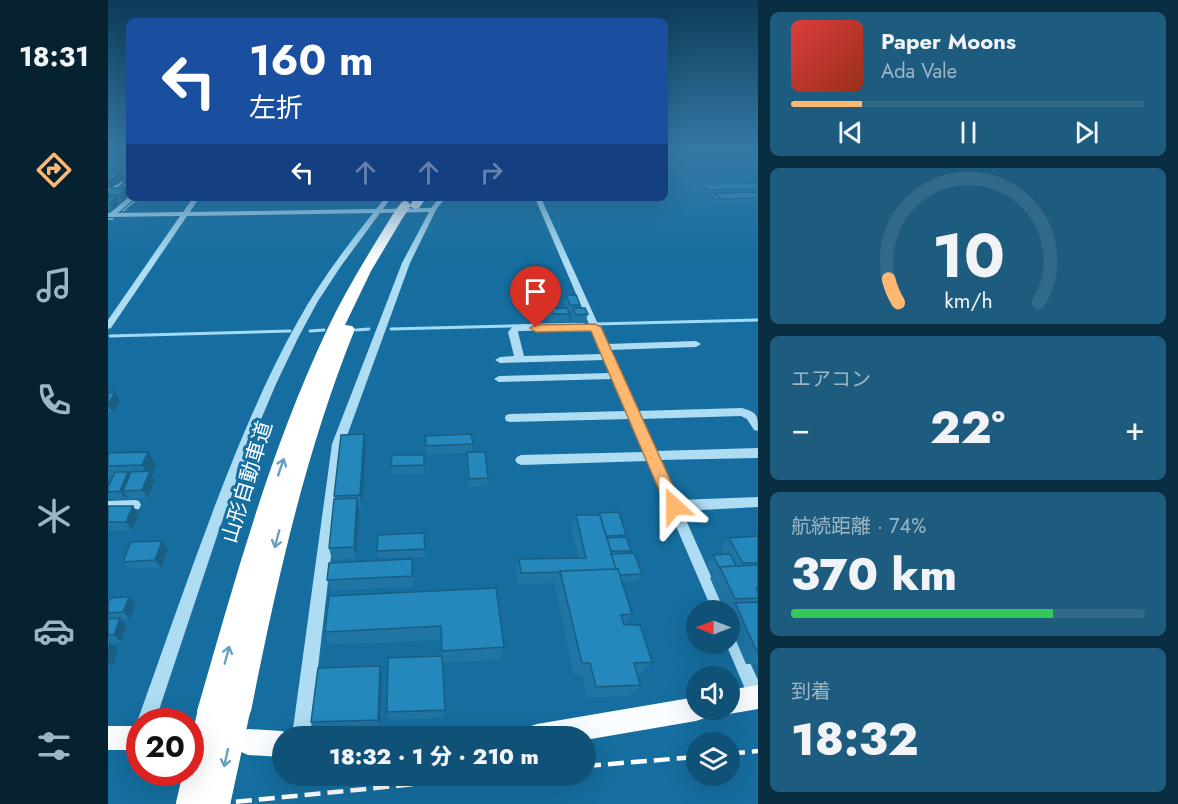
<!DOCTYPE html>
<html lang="ja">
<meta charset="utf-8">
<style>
:root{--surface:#105277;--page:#1e5c7f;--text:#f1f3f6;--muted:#9cb6c6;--line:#306989;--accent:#ffb870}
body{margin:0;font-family:Jost,"Noto Sans JP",sans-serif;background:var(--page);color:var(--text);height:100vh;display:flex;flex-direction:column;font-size:22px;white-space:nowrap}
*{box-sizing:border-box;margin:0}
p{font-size:20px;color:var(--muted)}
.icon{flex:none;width:33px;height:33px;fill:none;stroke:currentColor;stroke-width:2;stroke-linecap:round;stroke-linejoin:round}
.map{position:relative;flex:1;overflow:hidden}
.details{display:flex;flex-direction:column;gap:12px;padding:12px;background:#092d41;width:420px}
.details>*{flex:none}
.hud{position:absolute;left:18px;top:18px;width:542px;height:183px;border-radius:9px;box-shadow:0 6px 24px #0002;background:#1a4fa0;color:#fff;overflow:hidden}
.needle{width:39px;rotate:270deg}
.buttons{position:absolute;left:578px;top:600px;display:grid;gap:12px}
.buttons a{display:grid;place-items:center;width:54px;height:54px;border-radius:50%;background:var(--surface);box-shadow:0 6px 24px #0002;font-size:30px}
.speed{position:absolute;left:18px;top:708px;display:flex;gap:12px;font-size:30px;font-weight:700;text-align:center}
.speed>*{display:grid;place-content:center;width:78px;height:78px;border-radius:50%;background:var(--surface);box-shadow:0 6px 24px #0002;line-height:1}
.speed .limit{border:9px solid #d22;background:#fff;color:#111}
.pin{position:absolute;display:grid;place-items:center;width:51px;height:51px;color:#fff;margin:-62px -26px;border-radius:50% 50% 50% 0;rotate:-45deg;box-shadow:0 0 6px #0007}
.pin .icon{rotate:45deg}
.me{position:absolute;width:66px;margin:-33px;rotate:336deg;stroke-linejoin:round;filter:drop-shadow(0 0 4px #0008)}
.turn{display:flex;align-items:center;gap:21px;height:126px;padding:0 24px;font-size:27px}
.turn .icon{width:78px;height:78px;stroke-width:2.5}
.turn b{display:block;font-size:42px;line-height:51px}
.lanes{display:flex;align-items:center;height:57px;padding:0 24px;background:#0003;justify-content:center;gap:30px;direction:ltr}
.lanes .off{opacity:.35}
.big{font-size:45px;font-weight:800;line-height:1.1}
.details .tile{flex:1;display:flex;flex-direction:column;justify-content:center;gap:9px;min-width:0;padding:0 21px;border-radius:9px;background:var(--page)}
.details .dial{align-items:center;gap:0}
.dial svg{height:156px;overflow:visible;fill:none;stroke:var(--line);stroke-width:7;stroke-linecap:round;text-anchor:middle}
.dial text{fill:var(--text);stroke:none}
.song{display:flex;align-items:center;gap:18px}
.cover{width:72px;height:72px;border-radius:9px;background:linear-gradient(135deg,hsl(0 70% 55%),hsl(10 70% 35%))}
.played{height:6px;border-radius:3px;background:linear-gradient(90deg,var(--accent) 20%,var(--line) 20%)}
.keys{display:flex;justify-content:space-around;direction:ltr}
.heat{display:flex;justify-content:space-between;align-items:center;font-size:33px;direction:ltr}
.charge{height:9px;border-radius:4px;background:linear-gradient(90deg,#34c759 74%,var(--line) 0)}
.trip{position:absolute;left:164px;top:726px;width:324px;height:60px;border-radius:30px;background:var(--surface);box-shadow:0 6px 24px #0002;font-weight:800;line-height:60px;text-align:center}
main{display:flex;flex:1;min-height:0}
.dock{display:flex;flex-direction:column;width:108px;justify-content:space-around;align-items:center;background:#062130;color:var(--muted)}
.dock .icon{width:42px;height:42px}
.dock .current{color:var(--accent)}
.dock b{font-size:27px;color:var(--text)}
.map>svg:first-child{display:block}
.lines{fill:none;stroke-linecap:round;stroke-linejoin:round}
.stream-far1{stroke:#a0daf6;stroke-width:1.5}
.stream{stroke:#a0daf6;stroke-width:3}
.minor{fill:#aedcf3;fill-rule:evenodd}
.major{fill:#fafdff;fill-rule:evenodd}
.highway{fill:#fff;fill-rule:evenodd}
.rail{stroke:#fff;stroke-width:4.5;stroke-dasharray:16 7;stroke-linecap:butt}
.highway-bridge-far1{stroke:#fff;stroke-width:10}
.highway-bridge{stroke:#fff;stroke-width:28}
.wall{fill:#1f75a3}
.shaded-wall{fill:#195f84}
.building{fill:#2488bd;stroke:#195f84;stroke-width:1.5}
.oneway{stroke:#67a1c1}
.route{fill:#ffb870;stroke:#a67849;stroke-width:1.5}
.labels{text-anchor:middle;stroke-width:6;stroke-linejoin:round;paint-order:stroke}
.street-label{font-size:21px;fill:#fff;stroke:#156e9f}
</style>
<main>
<nav class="dock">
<b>18:31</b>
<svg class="icon current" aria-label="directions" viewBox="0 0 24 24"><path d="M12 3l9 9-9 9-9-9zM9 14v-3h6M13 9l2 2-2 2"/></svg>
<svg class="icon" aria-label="music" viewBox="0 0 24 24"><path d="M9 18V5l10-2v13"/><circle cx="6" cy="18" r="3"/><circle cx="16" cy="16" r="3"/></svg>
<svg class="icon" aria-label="phone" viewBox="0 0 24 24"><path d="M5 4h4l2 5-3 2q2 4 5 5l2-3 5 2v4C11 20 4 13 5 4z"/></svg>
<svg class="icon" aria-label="climate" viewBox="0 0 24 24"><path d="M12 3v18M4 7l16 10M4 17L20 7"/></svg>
<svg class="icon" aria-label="car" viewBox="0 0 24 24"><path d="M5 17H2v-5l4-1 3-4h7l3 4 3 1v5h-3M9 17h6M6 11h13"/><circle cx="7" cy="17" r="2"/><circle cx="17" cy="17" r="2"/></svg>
<svg class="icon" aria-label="filters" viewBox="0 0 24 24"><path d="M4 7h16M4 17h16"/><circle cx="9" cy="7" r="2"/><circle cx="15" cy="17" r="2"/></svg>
</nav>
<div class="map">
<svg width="650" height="804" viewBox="0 0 650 804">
<rect width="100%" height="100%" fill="#156e9f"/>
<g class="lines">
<!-- stream-far1 -->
<path class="stream-far1" d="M15 211 30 198
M0 219H5"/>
<!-- stream -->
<path class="stream" d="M487 324 650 320
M283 329 475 324
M248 330 261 329
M202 331 216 330
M2 336 182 331"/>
<!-- minor -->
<path class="minor" d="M21 177V182L0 195V190Z
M21 197 27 198 10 213 75 212 85 198H91L82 212 268 209 277 198H283L275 209 323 208 331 198H337L328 210 302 263 236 444 202 736H184L224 444 294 263 321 212 272 213 233 266 210 301 190 338 168 384 148 431 112 527 47 722H32V727L29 722C61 633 91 544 126 457 145 411 165 365 190 321 211 283 238 247 265 213L79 216 3 328 0 329V320L72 216 0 217V213H2Z
M427 198H433L499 344 588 341 593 344 588 347 501 350 529 411 634 408C650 413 650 415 650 431L646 430 639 419 633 416 532 419 547 451 650 448V458L551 460 569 500 650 497V507L574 511 618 610H604L540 461 413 465 409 463 407 460 409 457 413 455 536 452 522 419 402 422 398 421 397 418 398 415 402 414 518 411 505 379 391 382 386 379 391 376 502 373 496 360 392 363 387 360 392 357 406 356 400 332 405 326 481 324ZM483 330 494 354 416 356 410 332 411 331Z
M27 500 31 501 33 505 31 509 0 511V501Z
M621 625 626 628 650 680 649 705 643 703 618 644H621Z"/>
<!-- major -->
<path class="major" d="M650 685V709L621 714 613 710H621V690Z
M588 697V710H600L597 718 588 721 477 740V736H417L420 727 429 724Z
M0 726H32V750H0Z
M140 729 174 731 183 736H174V757L140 755 131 751 127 742 131 733Z"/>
<!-- highway -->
<path class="highway" d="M307 198H318L311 208 307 209 301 206Z
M291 211 297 214 263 271 237 325 244 326 247 329C197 453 169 581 143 711L138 721 128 726 118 721 116 717 114 721 104 726 94 721 89 711C126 583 161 453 218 332 237 291 261 253 285 214Z"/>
<!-- rail -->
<path class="rail" d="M621 754 650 751
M477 766 588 757
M105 804 389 776"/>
<!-- highway-bridge-far1 -->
<path class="highway-bridge-far1" d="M291 214 297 206"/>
<!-- highway-bridge -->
<path class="highway-bridge" d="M82 804 104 711
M108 804 128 711"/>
</g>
<!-- wall -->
<path class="wall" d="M1 149H16L17 152 14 153 15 155H21V191H19L21 195 14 202H10L11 205 5 210H0V190L1 192 11 188V187L15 184 14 181 0 189V162L1 164 0 161V153L2 152Z
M17 149H21V153H19Z
M650 183V202L612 203 611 202 610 203H605L598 197 599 194H598L591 188 593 184Z
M458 295 472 305V308L480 314 477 323H466L463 316 464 313H461L460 322H443L441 317 442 313H438L436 306 437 301 449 308H458L456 303Z
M0 393 12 401 6 413H0Z
M317 436 365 444 364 452 380 478 379 487H360L358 460V453L318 455Z
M258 447 254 507H251V510L248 558 224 560 221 548 227 499 226 496Z
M40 452 48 465 44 475 47 480 40 498 21 499 19 497 18 499 4 500 1 497 0 500V484L1 485 4 479H0V453Z
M316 455V474H284L283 466Z
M0 506H25L31 514 24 530 0 531Z
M491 513 518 535 517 537 523 551 522 553 534 574 529 582H514L524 614 517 625 544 662 533 674H529L532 685 522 696 479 698 474 675H466L447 586 448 583 410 584 408 570 411 559 471 558 463 527 468 515H490Z
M316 533 317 557 270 558 269 551Z
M650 536V601L648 602H650V664H638L621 624V610H616L602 578 605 575 599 563 605 555H615L612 549 621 538Z
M54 541 60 549 53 568 22 569 15 562Z
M305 571V587L223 591 219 580Z
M388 588 396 647 393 660 334 663 336 718 280 720 279 712 333 656V640L222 645 217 632Z
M0 603 28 604 22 619 13 620 19 625 13 642H3L10 649 4 666H0V619H2L0 617Z
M272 666 274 675 272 727 208 730 203 722Z"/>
<!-- shaded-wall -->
<path class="shaded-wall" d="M9 149H16L17 152 14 153 16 159 10 158 12 162 8 165 5 158 11 155Z
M11 163 14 170 8 169 9 173 2 179 0 172 3 168Z
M21 167V176L20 177 17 170Z
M13 173 16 179H13L14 181 0 189V181Z
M18 188 21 195 14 202 11 195Z
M8 197 11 205 5 210 2 203Z
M7 392 12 401 6 413 0 405Z
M256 434 258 447 254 507 252 495Z
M40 452 48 465 44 475 47 480 40 498 34 490 40 475 34 465Z
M20 472 26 480 15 491 19 497 18 499 12 491Z
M249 498 251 510 248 558 246 547Z
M25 506 31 514 24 530 18 522Z
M54 541 60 549 53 568 47 560Z
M21 597 28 604 22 619 15 612Z
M12 618 19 625 13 642 6 635Z
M2 642 10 649 4 666 0 663V648Z
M272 666 274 675 272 727 270 720Z"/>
<!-- building -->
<path class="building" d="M2 152 7 153 0 156V153Z
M7 153H14L5 158 0 157V156Z
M17 154 21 155V158L19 159 10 158Z
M4 162 11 163 3 168H6L0 172V165Z
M17 163 21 164V167L17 170 8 169Z
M4 172 13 173 0 181V175Z
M21 174V179H13Z
M16 183 21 184V186L18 188 11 187Z
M650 183V189L599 190 593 184Z
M5 188H18L11 195H0V193Z
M650 192V198L613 199 607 193Z
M600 193H605L612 199H606Z
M0 197H8L2 203H0Z
M458 295H468L472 305H462Z
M437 301H447L449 308 439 309Z
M459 308 462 314H445L443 309Z
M465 308H477L480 314 468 315Z
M7 392 0 405V393Z
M256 434 252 495 226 496 233 435Z
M363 434 365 444 318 446 317 436Z
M40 452 34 465 0 466V453Z
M359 452H377L380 478 361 479Z
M284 455H316V465L283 466Z
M42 471 34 490 15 491 23 472Z
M7 472H20L12 491 0 492V487Z
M249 498 246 547 221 548 226 499Z
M0 506H25L18 522H0Z
M511 512 518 535 498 536 491 513Z
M468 515H492L508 569 452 571 453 572 413 573 411 559 478 558Z
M316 533 317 549 269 551 270 535Z
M650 536V563H635L621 538Z
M518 537 523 551H503L499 538Z
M54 541 47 560 15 562 23 542Z
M526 553 534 574 512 575 510 569H508L503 554Z
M622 554 628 566 611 567 605 555Z
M304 559V576L219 580 221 563Z
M650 565V588H648L650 592V598L627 599 612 567Z
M510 569 524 614 513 615 516 625H532L544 662 526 663 532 685 488 687 482 663H474L452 571Z
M388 588 396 647 334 651 333 626 217 632 221 596Z
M21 597 15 612 0 613V603L2 598Z
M650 602V654L627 603Z
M12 618 6 635H0V619Z
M334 656 337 710 279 712 280 658Z
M272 666 270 720 203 722 210 668Z"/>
<!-- one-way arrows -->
<defs><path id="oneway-shaft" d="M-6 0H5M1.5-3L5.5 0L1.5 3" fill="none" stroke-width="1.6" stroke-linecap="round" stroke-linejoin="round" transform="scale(1.5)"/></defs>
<g class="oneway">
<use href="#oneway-shaft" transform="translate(173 467) rotate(-71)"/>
<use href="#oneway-shaft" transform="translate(169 539) rotate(105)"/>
<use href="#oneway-shaft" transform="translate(119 655) rotate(-75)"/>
<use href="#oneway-shaft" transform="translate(118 758) rotate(102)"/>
</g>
<!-- sky -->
<linearGradient id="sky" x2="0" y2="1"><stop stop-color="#0c3c57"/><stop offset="0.57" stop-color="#3579a6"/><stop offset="1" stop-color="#3579a6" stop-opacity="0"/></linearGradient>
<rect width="650" height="261" fill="url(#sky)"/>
<!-- route -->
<path class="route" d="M487 324 493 327 574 506 572 511 566 513 560 511 483 331 428 332 422 328 428 325Z"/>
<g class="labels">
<!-- street labels -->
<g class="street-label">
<text transform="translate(139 482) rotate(-73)" y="7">山形自動車道</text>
</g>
</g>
</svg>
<div class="buttons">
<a><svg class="needle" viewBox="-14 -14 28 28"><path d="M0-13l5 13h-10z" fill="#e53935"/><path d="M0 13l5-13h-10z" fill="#9cb6c6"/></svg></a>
<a><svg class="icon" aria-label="sound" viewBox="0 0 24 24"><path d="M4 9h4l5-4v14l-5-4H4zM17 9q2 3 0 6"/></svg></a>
<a><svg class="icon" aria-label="layers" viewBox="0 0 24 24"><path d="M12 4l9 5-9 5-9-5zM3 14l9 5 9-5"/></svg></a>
</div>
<div class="speed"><div class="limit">20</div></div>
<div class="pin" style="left:428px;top:328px;background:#d93025"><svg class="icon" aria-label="arrive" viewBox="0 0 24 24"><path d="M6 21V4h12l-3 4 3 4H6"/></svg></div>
<svg class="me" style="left:566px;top:506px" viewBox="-20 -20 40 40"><path d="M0-17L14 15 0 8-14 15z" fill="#ffb870" stroke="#fff" stroke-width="4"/></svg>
<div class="trip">18:32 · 1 分 · 210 m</div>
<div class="hud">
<div class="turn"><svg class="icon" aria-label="left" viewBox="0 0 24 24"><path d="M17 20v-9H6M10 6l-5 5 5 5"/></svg><div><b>160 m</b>左折</div></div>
<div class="lanes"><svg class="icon" aria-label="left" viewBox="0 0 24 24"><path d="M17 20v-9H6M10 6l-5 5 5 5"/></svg><svg class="icon off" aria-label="ahead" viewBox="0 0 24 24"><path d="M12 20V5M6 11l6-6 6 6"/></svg><svg class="icon off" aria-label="ahead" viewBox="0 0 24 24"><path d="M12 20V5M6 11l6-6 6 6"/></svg><svg class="icon off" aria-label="right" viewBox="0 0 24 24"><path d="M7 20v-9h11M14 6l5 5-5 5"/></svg></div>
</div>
</div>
<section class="details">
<div class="tile">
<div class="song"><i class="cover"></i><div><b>Paper Moons</b><p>Ada Vale</p></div></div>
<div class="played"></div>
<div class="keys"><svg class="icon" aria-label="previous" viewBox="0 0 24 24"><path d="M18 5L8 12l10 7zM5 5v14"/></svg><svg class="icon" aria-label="pause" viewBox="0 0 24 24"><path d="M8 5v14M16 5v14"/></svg><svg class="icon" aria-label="next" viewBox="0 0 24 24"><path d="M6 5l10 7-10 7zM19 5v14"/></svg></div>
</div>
<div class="tile dial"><svg viewBox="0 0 100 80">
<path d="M14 69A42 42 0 1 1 86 69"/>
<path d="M14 69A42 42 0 0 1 9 57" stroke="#ffb870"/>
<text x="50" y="56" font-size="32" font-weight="700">10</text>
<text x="50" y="72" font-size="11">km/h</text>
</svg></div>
<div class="tile"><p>エアコン</p>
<div class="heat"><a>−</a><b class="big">22°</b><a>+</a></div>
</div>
<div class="tile"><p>航続距離 · 74%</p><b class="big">370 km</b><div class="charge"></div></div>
<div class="tile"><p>到着</p><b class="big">18:32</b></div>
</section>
</main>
